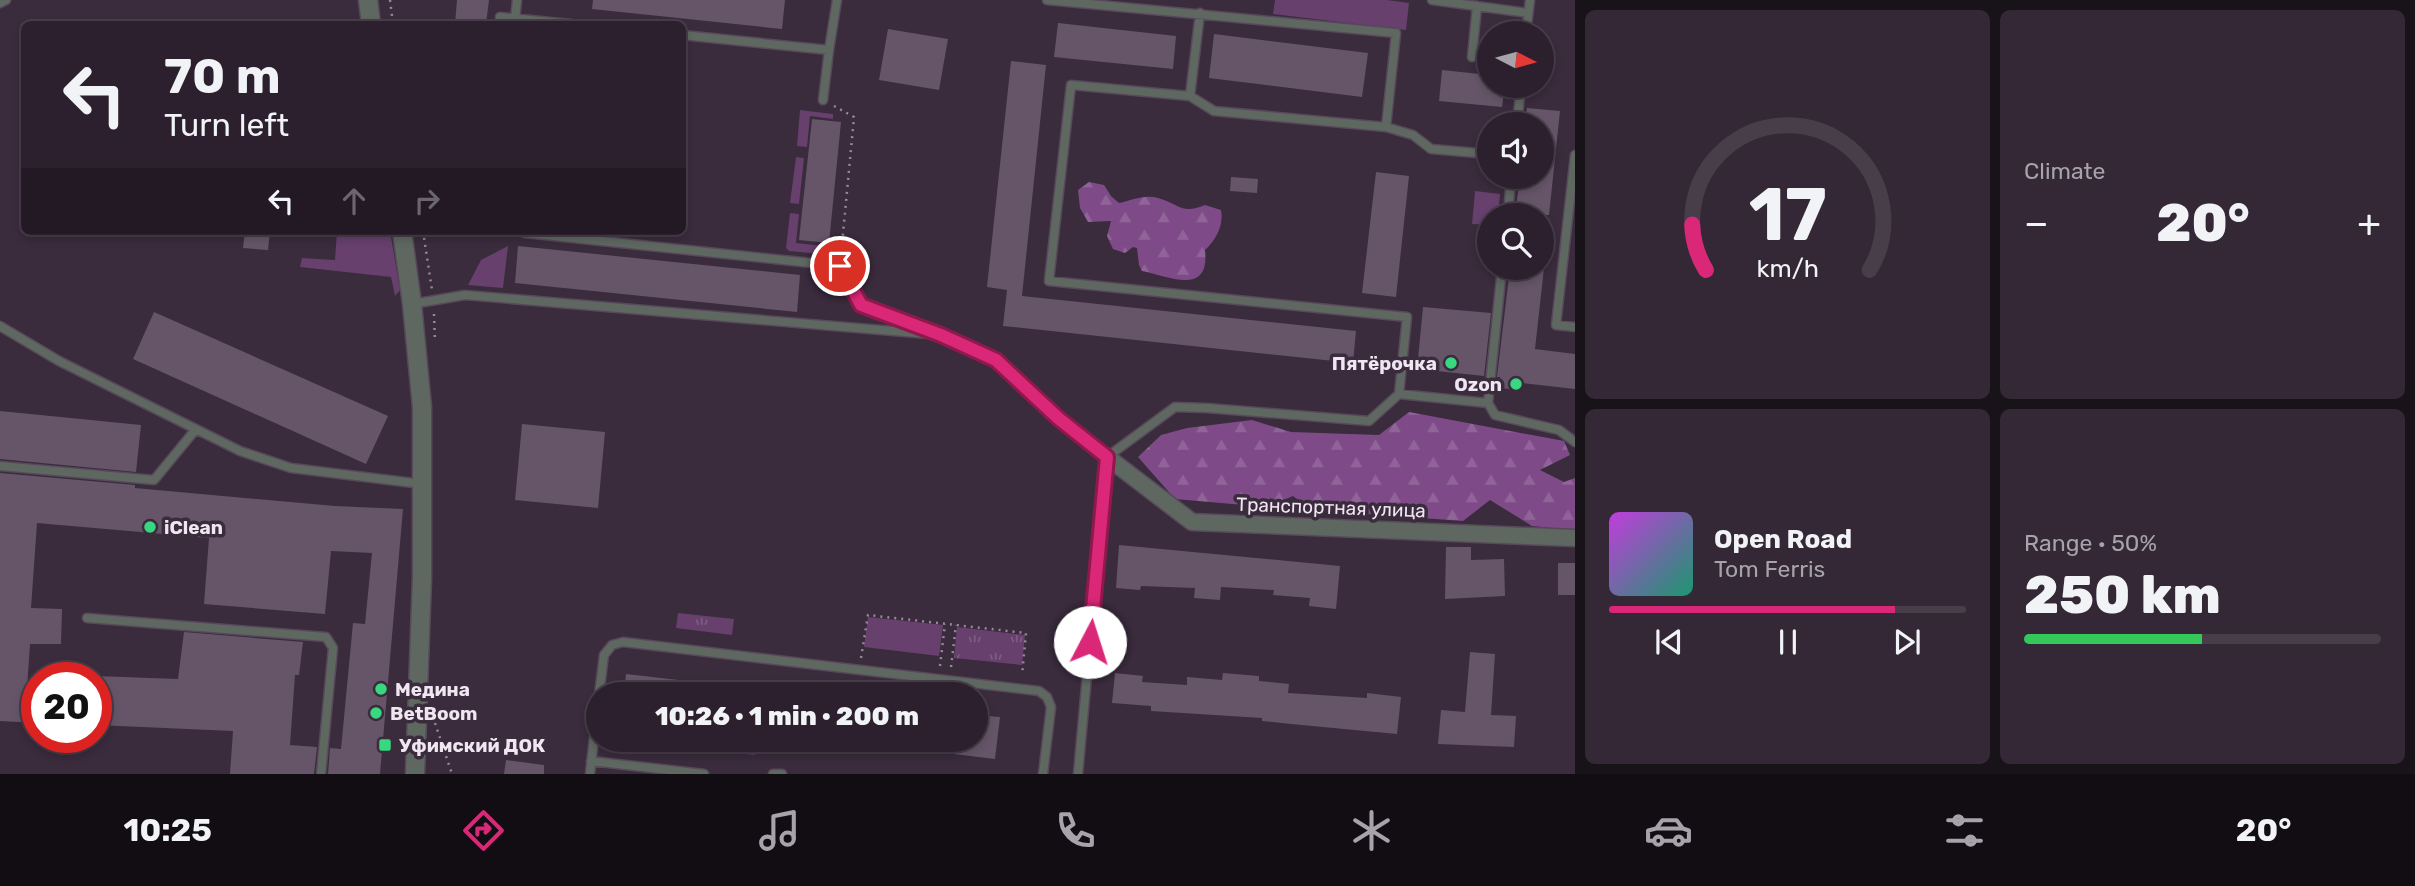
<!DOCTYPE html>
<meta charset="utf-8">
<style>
:root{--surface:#2c202e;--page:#342836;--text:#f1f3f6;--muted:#a6a3aa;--line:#483e4a;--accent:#db2777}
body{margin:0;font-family:Rubik,sans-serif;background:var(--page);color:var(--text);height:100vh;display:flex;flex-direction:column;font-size:26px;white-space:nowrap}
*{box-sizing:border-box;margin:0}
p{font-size:23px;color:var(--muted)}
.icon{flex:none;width:38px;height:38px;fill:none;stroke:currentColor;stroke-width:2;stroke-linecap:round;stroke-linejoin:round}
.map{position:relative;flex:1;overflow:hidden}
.sheet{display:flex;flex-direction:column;gap:10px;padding:10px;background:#181219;width:840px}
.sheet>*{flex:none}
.banner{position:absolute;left:21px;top:21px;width:665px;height:214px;border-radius:10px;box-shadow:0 4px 10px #0003,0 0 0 2px var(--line);background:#2c202e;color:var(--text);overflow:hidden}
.needle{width:46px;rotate:96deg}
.fabs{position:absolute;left:1477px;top:21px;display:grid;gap:14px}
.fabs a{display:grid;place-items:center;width:77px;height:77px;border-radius:50%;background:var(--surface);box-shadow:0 4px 10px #0003,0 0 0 2px var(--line);font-size:35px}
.speed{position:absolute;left:21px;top:662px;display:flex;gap:14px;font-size:35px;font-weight:700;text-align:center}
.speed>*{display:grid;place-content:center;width:91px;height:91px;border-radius:50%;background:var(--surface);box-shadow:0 4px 10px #0003,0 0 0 2px var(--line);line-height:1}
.speed .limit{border:10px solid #d22;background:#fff;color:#111}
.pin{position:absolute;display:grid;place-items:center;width:60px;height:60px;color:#fff;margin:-30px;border:4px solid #fff;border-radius:50%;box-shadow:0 2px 7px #0007}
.me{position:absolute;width:77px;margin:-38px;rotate:5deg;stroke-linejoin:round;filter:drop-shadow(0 0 5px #0008)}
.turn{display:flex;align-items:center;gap:24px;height:147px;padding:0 28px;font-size:32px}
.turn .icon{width:91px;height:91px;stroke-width:2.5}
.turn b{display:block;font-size:49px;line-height:60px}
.lanes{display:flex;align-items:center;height:66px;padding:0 28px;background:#0003;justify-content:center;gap:35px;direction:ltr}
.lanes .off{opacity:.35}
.big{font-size:52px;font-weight:800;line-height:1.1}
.sheet .widget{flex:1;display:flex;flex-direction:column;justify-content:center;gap:10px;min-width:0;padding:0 24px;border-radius:10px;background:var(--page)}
.sheet .dial{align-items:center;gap:0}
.dial svg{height:182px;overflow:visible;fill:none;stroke:var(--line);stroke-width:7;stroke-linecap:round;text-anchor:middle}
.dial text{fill:var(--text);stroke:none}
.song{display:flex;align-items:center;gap:21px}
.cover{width:84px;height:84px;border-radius:10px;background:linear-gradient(135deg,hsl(290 70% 55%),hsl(160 70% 35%))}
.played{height:7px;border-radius:4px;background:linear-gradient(90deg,var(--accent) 80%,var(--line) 80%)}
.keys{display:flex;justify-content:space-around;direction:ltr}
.heat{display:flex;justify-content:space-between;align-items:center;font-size:38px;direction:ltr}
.charge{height:10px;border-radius:5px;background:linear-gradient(90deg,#34c759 50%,var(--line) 0)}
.sheet .tiles{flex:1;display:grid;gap:10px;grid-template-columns:repeat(2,1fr)}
.trip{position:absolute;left:586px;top:682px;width:402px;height:70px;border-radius:35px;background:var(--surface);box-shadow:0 4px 10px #0003,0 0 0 2px var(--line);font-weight:800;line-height:70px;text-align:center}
.tabs{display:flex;height:112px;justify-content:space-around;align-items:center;background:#120d12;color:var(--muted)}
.tabs .icon{width:49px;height:49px}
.tabs .selected{color:var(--accent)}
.tabs b{font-size:32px;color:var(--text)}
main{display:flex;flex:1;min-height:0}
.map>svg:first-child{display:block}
.grass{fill:#67406e}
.forest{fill:url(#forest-firs)}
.park{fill:url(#park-tufts)}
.building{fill:#665569}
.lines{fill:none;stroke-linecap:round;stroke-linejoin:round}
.service-casing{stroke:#57495a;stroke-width:11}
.minor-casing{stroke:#57495a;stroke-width:19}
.tertiary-casing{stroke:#57495a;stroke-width:21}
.path{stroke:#968998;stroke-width:2.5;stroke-dasharray:2 5;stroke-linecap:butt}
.service{stroke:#5e6861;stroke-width:8}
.minor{stroke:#5e6861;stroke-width:16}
.tertiary{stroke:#5e6861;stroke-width:18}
.route-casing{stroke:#8e194d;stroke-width:18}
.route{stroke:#db2777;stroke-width:12}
.poi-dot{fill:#37d880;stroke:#3a2b3d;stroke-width:2.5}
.labels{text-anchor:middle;stroke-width:7;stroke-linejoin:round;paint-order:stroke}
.poi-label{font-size:19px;font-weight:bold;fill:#f0e6f2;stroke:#3a2b3d;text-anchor:start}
.street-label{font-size:19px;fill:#f0e6f2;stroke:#3a2b3d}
</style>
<main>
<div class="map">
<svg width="1575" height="774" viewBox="0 0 1575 774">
<defs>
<pattern id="forest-firs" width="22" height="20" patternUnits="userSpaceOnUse" patternTransform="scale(1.75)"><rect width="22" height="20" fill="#7e4a88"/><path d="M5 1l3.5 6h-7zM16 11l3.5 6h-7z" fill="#916499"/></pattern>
<pattern id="park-tufts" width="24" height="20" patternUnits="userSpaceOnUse" patternTransform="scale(1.75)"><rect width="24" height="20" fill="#67406e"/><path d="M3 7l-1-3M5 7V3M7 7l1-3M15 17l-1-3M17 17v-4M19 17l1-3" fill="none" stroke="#7d5c83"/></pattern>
</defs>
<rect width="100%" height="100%" fill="#3a2b3d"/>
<!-- grass -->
<path class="grass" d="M1275 0H1387L1409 3 1406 30 1273 14Z
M800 110 833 114V119L810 116 807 147 797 146Z
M796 157 804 158 799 204 790 203Z
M1475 191 1500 194 1498 215H1489V225L1472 224Z
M790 213 799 214 796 243 833 247 832 255 789 251 786 248Z
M337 231H390L400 290 395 296 391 277 300 267 302 258 335 260Z
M508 246 503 288 468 285 481 260Z
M868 617 943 625 939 656 864 647Z
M700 742 755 748V755L699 749Z"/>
<!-- forest -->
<path class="forest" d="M1089 182 1104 185 1111 196 1119 203C1132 200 1145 194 1158 198 1179 204 1182 215 1205 205L1221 210C1224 225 1216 240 1205 250 1210 297 1168 276 1142 271L1139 265 1137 248 1133 247 1125 253 1113 249 1107 236 1111 221 1088 222 1080 208 1078 190Z
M1409 412 1564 441 1570 455 1540 470 1564 482 1575 478V530L1532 526 1490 500 1463 521 1312 510 1293 496 1267 507 1175 499 1138 457 1161 435 1187 428 1252 420 1291 432 1379 435Z"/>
<!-- park -->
<path class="park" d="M678 613 734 619 732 635 676 628Z
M957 627 1025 635 1022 665 954 658Z"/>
<!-- building -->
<path class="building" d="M457 0H489L486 24H455Z
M593 0H785L782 29 592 9Z
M1058 23 1176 36 1173 69 1054 57Z
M888 29 948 39 939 90 879 80Z
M1214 34 1368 53 1362 97 1209 78Z
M1011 61 1046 65 1022 296 1356 331 1353 363 1003 326 1007 290 987 287Z
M1442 70 1489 75V86H1505L1502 107 1439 101Z
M1527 108 1560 111 1549 215H1515L1520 177H1542V124H1525Z
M812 119 841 122 829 243 799 240Z
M1376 172 1409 176 1396 297 1362 293Z
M1231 177 1258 179 1257 193 1230 191Z
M245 231H270L268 250 243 248Z
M518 246 800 275 797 312 515 283Z
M1510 268H1544L1535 349 1575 354V389L1522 383V390L1499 388 1500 377H1497Z
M1423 307 1491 313 1484 376 1417 369Z
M154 312 388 416 366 464 133 359Z
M0 411 141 425 136 472 0 459Z
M522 424 605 432 598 508 515 500Z
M0 473 135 485V488L335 506 403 509 380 774H328L330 748 341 749 353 623 365 624 372 553 331 551 325 614 204 604 209 538 37 523 31 608 62 609 61 644H30L27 688H37V723L0 721Z
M1119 545 1340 566 1336 609 1309 606 1310 598 1273 595 1274 590 1221 587 1220 600 1194 598 1195 588 1141 586 1140 590 1116 588Z
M1446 547H1471V560L1504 559 1505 596 1445 599Z
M1558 563H1575V595H1558Z
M184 632 303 642 299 675H295L290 745 317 747 314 774H230L233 731 96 725V676L178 679Z
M1470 652 1495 654 1491 715 1516 716 1514 747 1438 744 1441 710 1465 712Z
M1115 673 1143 676 1142 682 1187 685V677L1222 680 1223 673 1259 676V681L1289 684 1288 693 1367 698V693L1401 697 1397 734 1291 724 1262 721V718L1151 711V706L1112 703Z
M626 674 731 686 730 695H624Z
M976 715 1000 717 995 759 912 749 913 740H976Z
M506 760 544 765V774H504Z"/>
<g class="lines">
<defs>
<path id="service" d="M1047 0 1396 33 1386 127 1413 135 1431 149 1489 154
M1432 0 1528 13
M0 3 6 0
M1200 13 1190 96 1071 85 1049 281 1407 317 1399 394
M515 19 517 0
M500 24V17L571 24
M1526 33 1530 0
M682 35 829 50 837 0
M1472 57 1477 6
M1190 96 1214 111 1386 127
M823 100 829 50
M1517 124 1521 86
M1575 155 1556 325 1575 327
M1508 215 1511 177
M525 231V233L840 266 861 305 931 331
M412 304 465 295 941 335 996 360 1058 418 1107 457 1078 774
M0 326 59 361 240 451 291 468 422 484
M1488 403 1495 415 1559 430 1575 442
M1107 457 1175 407 1207 408 1369 421 1399 394 1488 403 1502 268
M0 466 154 480 196 429
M87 618 326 637 333 648 321 774
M599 695 604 655 612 645 623 642 1039 691 1047 697 1051 707 1043 774
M591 761 704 774
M590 774 598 702
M773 774H782"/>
<path id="minor" d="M1107 457 1192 522 1575 538"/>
<path id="tertiary" d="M368 0 371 24
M402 231 412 304 422 407V578L415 774"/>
</defs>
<!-- service casing -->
<use href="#service" class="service-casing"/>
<!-- minor casing -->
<use href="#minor" class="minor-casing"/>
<!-- tertiary casing -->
<use href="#tertiary" class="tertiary-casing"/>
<!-- path -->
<path class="path" d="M390 0 393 24
M834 106 854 117 841 255
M423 231 432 290
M434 314 435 342
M861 658 868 615 1026 633 1022 675
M940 666 945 624
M951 667 956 625
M435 723 452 774"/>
<!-- service -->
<use href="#service" class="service"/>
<!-- minor -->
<use href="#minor" class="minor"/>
<!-- tertiary -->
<use href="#tertiary" class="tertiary"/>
</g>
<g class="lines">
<defs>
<path id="route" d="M840 266 861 305 941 335 996 360 1058 418 1107 457 1090 642"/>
</defs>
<!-- route casing -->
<use href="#route" class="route-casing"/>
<!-- route -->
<use href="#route" class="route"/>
</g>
<!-- markers -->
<g class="poi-dot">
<circle cx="1451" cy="363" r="7"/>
<circle cx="1516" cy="384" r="7"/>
<circle cx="150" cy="527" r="7"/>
<circle cx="381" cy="689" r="7"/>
<circle cx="376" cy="713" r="7"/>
<rect x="378" y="738" width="14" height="14" rx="3.5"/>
</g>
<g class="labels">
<!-- poi labels -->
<g class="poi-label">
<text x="1437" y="370" text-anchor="end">Пятёрочка</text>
<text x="1502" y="391" text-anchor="end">Ozon</text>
<text x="164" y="534">iClean</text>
<text x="395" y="696">Медина</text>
<text x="390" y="720">BetBoom</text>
<text x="399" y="752">Уфимский ДОК</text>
</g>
<!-- street labels -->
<g class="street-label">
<text transform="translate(1331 507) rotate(2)" y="7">Транспортная улица</text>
</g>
</g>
</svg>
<div class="fabs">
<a><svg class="needle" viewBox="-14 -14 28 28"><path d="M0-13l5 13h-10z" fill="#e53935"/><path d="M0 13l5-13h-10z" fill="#a6a3aa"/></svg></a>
<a><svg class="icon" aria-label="sound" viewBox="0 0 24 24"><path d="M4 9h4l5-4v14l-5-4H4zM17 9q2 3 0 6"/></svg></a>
<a><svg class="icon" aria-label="search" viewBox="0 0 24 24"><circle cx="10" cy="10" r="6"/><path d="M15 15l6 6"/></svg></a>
</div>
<div class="speed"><div class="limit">20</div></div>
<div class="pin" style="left:840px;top:266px;background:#d93025"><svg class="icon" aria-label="arrive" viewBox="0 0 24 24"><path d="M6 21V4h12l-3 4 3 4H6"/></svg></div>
<svg class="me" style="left:1090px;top:642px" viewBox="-20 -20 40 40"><circle r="19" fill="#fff"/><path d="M0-13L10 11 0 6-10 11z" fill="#db2777"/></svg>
<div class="trip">10:26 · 1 min · 200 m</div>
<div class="banner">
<div class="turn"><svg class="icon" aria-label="left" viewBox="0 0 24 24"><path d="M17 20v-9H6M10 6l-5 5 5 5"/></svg><div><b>70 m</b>Turn left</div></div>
<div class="lanes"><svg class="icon" aria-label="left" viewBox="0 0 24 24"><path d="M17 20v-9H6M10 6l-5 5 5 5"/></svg><svg class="icon off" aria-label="ahead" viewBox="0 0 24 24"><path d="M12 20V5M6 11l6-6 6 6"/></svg><svg class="icon off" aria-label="right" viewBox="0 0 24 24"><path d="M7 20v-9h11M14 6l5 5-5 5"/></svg></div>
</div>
</div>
<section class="sheet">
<div class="tiles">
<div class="widget dial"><svg viewBox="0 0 100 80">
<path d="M14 69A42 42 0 1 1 86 69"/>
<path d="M14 69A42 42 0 0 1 8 49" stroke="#db2777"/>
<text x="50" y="56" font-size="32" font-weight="700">17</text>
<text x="50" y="72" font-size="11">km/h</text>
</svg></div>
<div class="widget"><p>Climate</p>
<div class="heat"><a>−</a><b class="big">20°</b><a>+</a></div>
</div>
<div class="widget">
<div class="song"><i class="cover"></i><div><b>Open Road</b><p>Tom Ferris</p></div></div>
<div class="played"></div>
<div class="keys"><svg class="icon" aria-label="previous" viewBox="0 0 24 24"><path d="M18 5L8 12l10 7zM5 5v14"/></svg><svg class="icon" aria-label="pause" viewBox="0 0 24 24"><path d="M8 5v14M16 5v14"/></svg><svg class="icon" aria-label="next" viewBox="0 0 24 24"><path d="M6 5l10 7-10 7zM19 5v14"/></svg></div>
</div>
<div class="widget"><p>Range · 50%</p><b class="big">250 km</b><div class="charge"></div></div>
</div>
</section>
</main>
<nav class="tabs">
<b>10:25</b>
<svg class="icon selected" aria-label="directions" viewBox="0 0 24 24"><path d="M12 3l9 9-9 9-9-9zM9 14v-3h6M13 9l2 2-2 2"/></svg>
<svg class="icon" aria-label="music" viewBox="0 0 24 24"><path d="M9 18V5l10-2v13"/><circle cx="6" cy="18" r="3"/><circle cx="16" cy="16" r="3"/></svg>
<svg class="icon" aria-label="phone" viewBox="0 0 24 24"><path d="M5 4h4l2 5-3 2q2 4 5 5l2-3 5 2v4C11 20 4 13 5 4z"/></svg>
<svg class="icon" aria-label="climate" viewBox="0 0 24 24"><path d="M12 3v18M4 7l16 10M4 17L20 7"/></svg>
<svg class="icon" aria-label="car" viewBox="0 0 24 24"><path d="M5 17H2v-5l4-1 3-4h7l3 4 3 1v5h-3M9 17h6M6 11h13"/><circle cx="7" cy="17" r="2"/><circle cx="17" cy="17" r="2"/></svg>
<svg class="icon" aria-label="filters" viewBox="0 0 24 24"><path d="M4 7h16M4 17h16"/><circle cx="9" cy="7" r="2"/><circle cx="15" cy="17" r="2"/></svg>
<b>20°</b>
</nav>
